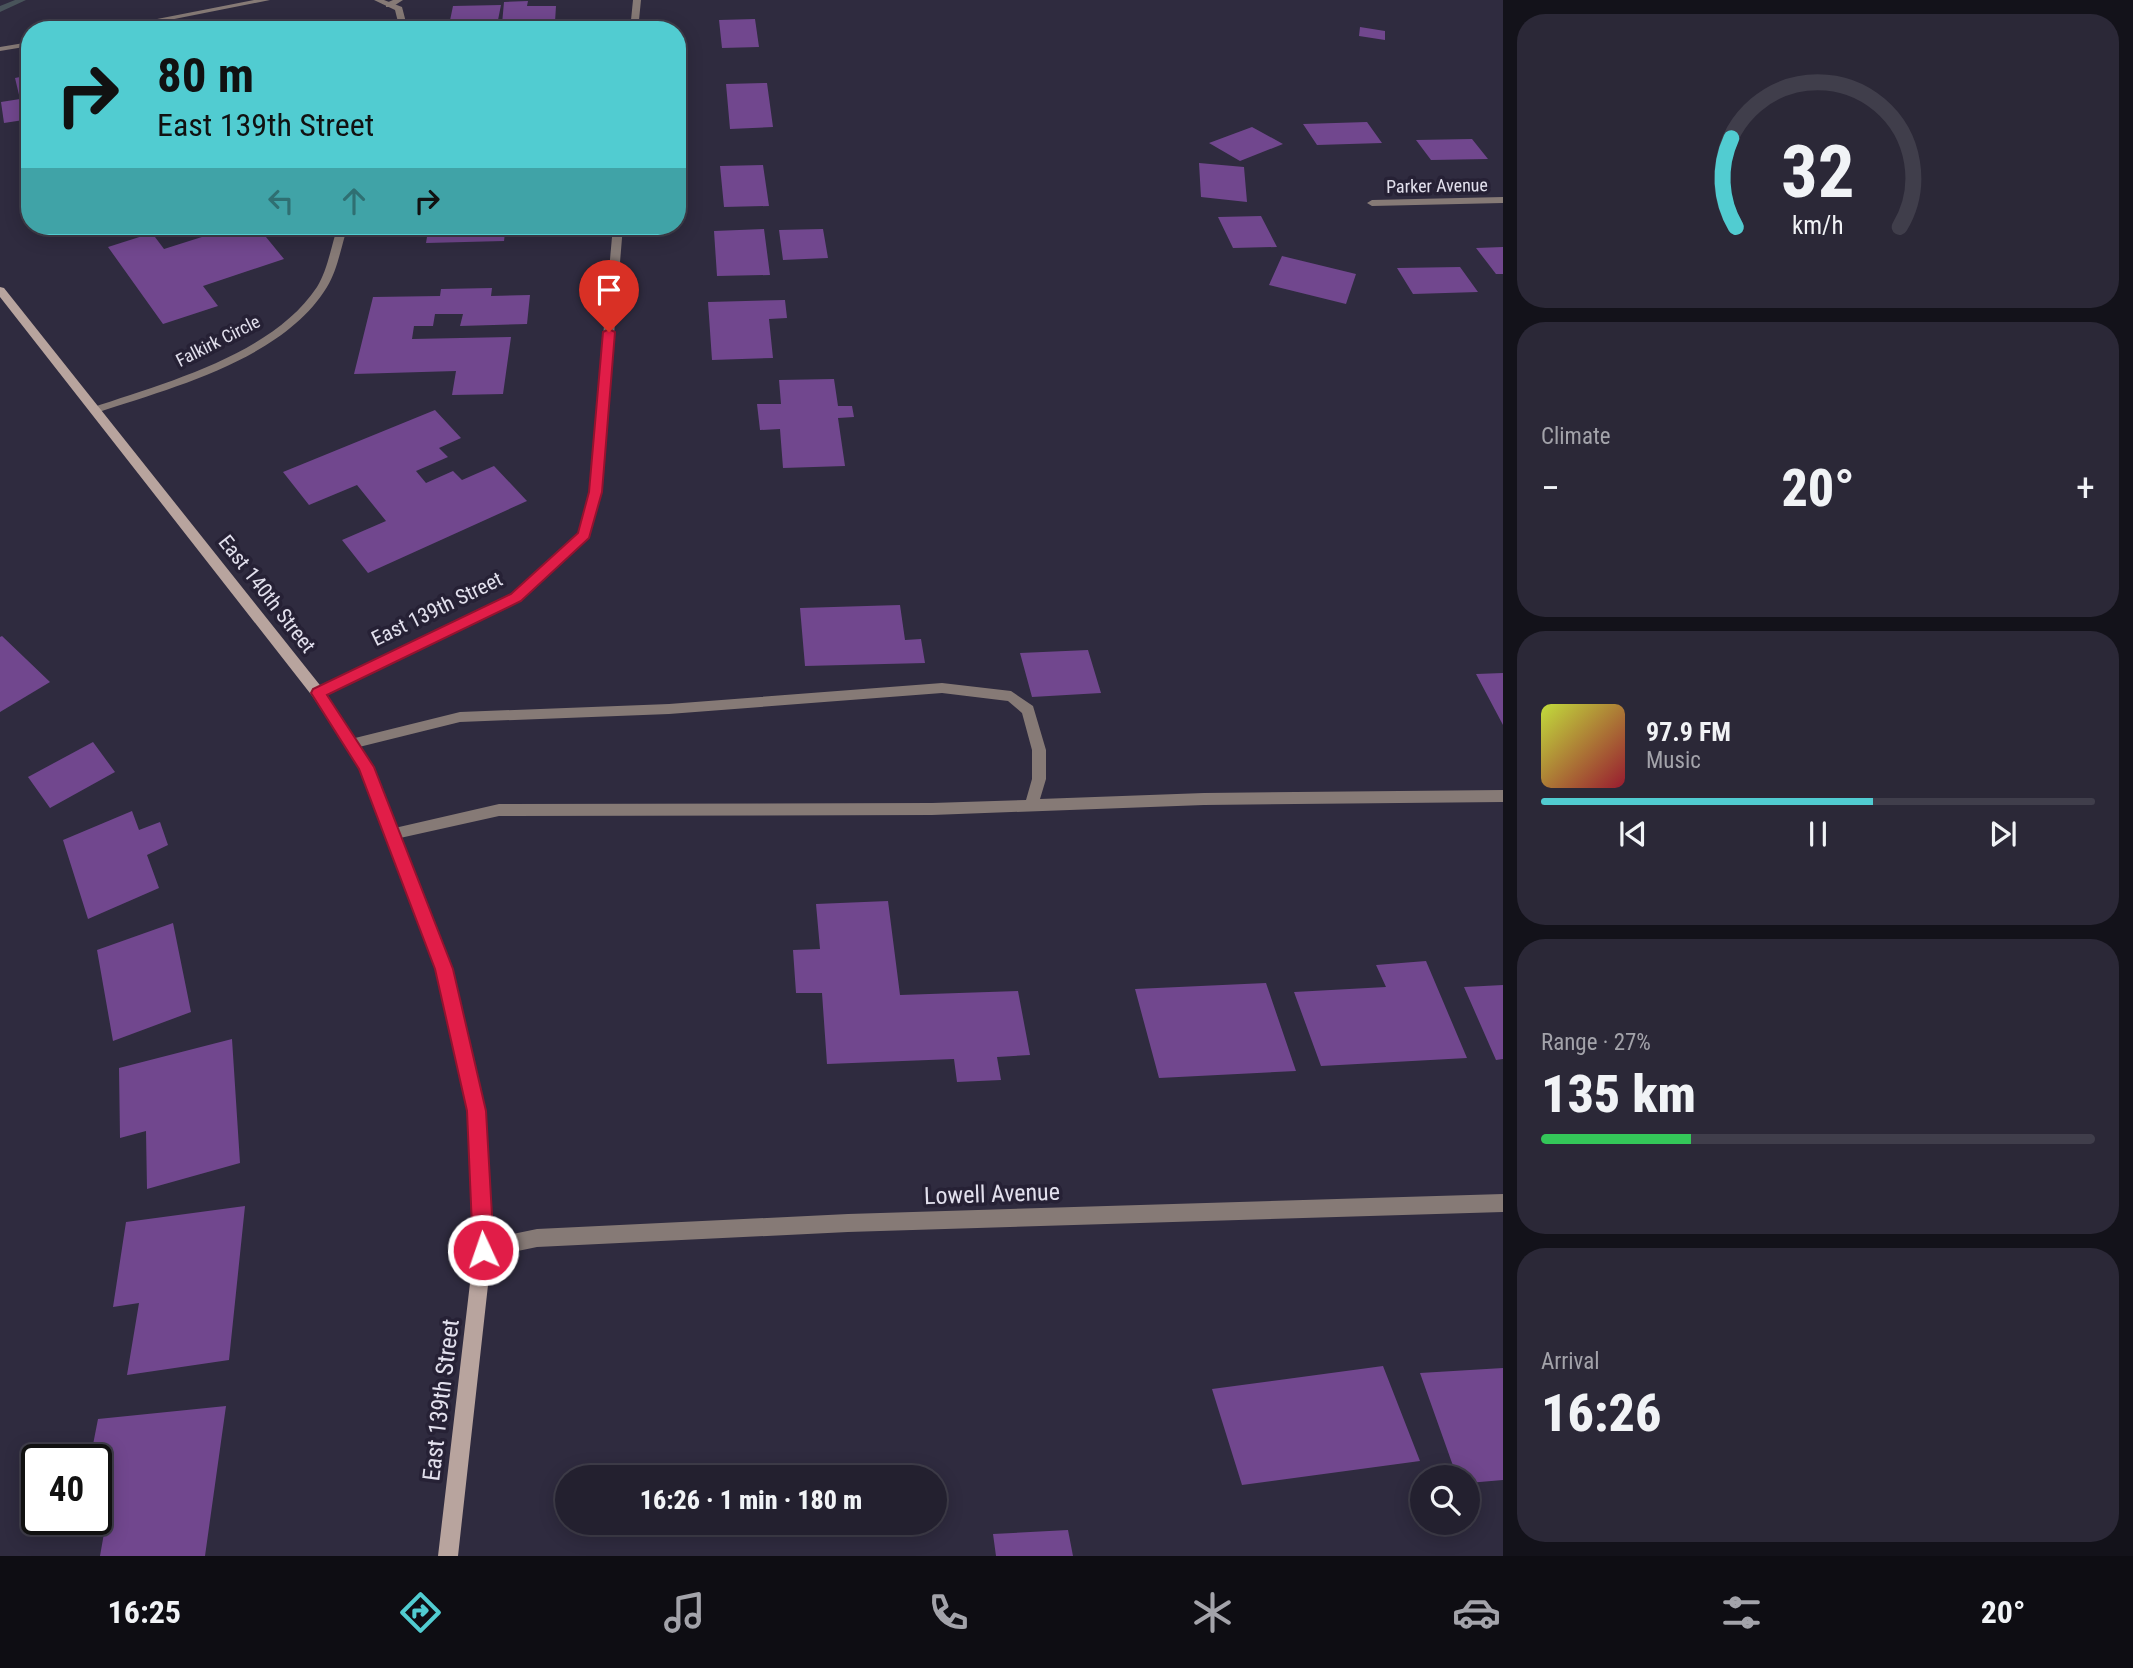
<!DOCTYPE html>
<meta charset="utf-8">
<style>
:root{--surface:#23202f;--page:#2b2837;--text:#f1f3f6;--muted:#a3a3aa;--line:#403e4b;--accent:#51ccd1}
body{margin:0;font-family:"Roboto Condensed",sans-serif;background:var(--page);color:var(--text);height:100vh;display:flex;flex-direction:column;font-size:26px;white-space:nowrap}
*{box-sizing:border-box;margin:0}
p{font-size:23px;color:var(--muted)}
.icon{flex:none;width:38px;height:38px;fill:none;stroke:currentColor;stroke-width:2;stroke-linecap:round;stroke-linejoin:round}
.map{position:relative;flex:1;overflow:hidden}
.panel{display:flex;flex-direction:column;gap:14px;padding:14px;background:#13121a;width:630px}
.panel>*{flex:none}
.banner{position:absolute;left:21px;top:21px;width:665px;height:214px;border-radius:28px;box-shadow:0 4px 18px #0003,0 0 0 2px var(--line);background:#51ccd1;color:#111;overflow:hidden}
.fabs{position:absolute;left:1410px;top:1465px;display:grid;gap:14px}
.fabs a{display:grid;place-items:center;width:70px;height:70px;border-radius:50%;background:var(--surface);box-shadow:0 4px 18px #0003,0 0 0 2px var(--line);font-size:35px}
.speed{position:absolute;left:21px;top:1444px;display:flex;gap:14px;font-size:35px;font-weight:700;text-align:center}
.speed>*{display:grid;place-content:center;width:91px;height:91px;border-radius:50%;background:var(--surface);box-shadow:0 4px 18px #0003,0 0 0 2px var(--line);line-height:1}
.speed .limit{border:4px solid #111;border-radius:10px;background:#fff;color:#111}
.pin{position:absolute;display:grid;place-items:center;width:60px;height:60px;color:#fff;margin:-72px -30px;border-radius:50% 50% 50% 0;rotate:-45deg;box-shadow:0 0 7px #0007}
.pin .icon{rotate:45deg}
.me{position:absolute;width:77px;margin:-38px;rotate:357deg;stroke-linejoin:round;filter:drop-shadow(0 0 5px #0008)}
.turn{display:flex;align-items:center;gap:24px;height:147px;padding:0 21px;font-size:32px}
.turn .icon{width:91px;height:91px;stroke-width:2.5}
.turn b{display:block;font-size:49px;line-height:60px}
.lanes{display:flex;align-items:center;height:66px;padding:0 21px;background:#0003;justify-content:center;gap:35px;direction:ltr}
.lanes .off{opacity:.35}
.big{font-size:52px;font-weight:800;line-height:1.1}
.panel .card{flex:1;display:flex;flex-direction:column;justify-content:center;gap:10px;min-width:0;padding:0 24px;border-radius:28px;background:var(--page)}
.panel .dial{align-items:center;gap:0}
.dial svg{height:182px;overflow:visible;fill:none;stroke:var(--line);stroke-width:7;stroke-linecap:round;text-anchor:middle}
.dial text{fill:var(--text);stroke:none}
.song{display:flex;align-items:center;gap:21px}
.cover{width:84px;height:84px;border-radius:10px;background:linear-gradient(135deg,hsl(70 70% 55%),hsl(350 70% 35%))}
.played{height:7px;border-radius:4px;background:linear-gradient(90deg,var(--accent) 60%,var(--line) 60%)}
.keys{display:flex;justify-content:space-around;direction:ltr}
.heat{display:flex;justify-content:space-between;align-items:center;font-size:38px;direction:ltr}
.charge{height:10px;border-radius:5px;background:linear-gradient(90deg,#34c759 27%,var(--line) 0)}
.trip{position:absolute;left:555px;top:1465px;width:392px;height:70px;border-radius:35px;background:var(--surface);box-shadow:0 4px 18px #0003,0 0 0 2px var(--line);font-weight:800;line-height:70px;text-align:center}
.menu{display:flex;height:112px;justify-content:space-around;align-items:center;background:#0e0d13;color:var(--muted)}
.menu .icon{width:49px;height:49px}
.menu .active{color:var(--accent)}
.menu b{font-size:32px;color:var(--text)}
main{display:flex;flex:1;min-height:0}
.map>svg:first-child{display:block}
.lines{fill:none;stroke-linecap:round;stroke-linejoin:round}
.stream{fill:#48535a;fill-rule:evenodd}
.building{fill:#71478e}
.lane{fill:#867a76;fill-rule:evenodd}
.street{fill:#867a76;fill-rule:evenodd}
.secondary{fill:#b8a49e;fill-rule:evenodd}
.route{fill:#e11d48;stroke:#92132f;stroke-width:2}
.labels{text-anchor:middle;stroke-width:7;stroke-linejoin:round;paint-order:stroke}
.far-street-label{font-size:18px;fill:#e2e0ed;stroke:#262135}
.street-label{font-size:21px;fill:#e2e0ed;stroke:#262135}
.near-street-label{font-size:24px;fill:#e2e0ed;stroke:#262135}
</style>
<main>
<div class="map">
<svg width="1503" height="1556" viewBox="0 0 1503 1556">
<rect width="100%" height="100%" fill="#2f2b3f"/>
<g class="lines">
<!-- stream -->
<path class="stream" d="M15 0H26L0 12V6Z"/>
</g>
<!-- building -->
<path class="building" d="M528 1 527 6H556L555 22 502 24 504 2Z
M501 5 498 20 487 21 485 30H448L453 6Z
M755 19 759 47 722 48 719 20Z
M1360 27 1385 31V40L1359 36Z
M30 75V119L4 123 1 102 20 99 15 78Z
M767 83 773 127 730 129 726 84Z
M1367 122 1382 143 1317 145 1303 124Z
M1252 127 1283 144 1240 161 1209 143Z
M1472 139 1488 159 1431 160 1416 140Z
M1199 163 1244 167 1247 202 1201 197Z
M763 165 769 206 724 207 720 166Z
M1261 216 1277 247 1233 248 1218 217Z
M197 226H257L284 259 203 286 218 306 163 324 108 247 152 233 164 249 205 236Z
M395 226H542L541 233H505L504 241 426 243 427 237H392Z
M764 229 770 275 717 276 714 231Z
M823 229 828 258 783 260 779 230Z
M1503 247V274H1496L1476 248Z
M1282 256 1356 274 1346 304 1269 285Z
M1460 267 1478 292 1413 294 1397 268Z
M492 288 491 296 530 295 527 324 460 326 463 314H435L433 326H414L412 339 511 337 503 394 452 395 456 371 354 374 373 297 440 296 441 289Z
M785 300 787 318 769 319 773 358 712 360 708 302Z
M834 379 838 406H852L854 417 838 418 845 466 783 468 780 429 760 430 757 404H781L779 380Z
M435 410 461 438 439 448 448 457 416 471 426 483 453 471 462 480 494 466 527 501 368 573 342 540 386 521 357 485 309 505 283 472Z
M900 605 905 640 921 639 925 663 805 666 800 608Z
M2 636 50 682 0 712V637Z
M1088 650 1101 693 1032 697 1020 653Z
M1503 673V725L1476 674Z
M93 742 115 772 50 808 28 777Z
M132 811 139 830 160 822 168 845 147 855 159 888 88 919 63 840Z
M888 901 900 995 1018 991 1030 1055 997 1057 1001 1080 957 1082 954 1059 827 1064 822 993H796L793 950 820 949 816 904Z
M173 923 191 1012 113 1041 97 950Z
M1426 961 1467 1058 1321 1066 1294 992 1386 987 1376 965Z
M1266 983 1296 1071 1159 1078 1135 989Z
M1503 985V1059L1496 1060 1464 987Z
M232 1039 240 1163 147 1189 146 1131 120 1138 119 1068Z
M245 1206 229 1360 127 1375 139 1303 113 1307 126 1222Z
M1383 1366 1420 1461 1242 1485 1212 1389Z
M1503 1368V1480L1468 1483V1477H1457L1420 1373Z
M226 1406 205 1556H100L106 1522 78 1525 79 1519H96V1460H90L98 1419Z
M1068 1530 1073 1556H996L993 1534Z"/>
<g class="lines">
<!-- lane -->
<path class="lane" d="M393 0H403L392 7H386V3Z
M942 683 1011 691 1033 706 1046 750V779L1040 799 1204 793 1503 790V802L1204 805 932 815 499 816 391 840 386 838 384 834 386 830 499 804 932 803 1026 800 1032 779V750L1022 713 1008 701 942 693 669 714 460 722 351 749 346 748 344 744 346 740 351 739 460 712 669 704Z"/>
<!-- street -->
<path class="street" d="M254 0H270L119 30H101Z
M374 0H384L402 7 408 30H400L395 10Z
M633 0H641L638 30H630Z
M30 42V46L0 51V47Z
M1503 197V203L1372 206 1367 203 1372 200Z
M338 226H348C341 246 338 269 327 287 283 359 174 387 99 412H91V408C164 383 272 355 317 287 328 269 331 246 338 226Z
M613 226H623L601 492 588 538 520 600 323 697H313L311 693 313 689 512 594 578 533 589 492Z
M1503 1194V1212L848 1232 537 1247 483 1258 477 1255 474 1249 477 1243 483 1240 537 1229 848 1214Z"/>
<!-- secondary -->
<path class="secondary" d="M0 287 4 288 323 689 373 767 452 969 485 1111 492 1249 458 1556H438L474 1249 469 1111 436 969 360 769 313 697 0 297Z"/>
</g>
<!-- route -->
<path class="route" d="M609 329 615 332 602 492 589 538 521 601 327 695 374 767 453 969 486 1111 494 1250 491 1257 483 1260 476 1257 473 1250 467 1111 435 969 359 769 311 693 313 689 511 594 578 533 589 492 603 332Z"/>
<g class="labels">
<!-- far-street labels -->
<g class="far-street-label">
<text transform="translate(1437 186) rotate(-1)" y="6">Parker Avenue</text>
<text transform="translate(218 341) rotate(-27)" y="6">Falkirk Circle</text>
</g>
<!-- street labels -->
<g class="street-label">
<text transform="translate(267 594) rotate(52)" y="7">East 140th Street</text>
<text transform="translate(437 609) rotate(-26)" y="7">East 139th Street</text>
</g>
<!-- near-street labels -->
<g class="near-street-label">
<text transform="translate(992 1194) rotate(-2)" y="8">Lowell Avenue</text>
<text transform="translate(441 1400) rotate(-83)" y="8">East 139th Street</text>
</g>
</g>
</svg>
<div class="fabs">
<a><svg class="icon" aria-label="search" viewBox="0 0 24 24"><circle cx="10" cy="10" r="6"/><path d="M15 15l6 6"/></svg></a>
</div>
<div class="speed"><div class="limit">40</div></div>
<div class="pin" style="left:609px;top:332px;background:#d93025"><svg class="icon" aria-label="arrive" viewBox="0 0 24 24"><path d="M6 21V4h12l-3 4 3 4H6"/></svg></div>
<svg class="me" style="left:483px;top:1250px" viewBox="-20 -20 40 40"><circle r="17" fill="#e11d48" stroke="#fff" stroke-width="3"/><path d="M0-11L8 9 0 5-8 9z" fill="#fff"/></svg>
<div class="trip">16:26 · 1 min · 180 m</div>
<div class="banner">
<div class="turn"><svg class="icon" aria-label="right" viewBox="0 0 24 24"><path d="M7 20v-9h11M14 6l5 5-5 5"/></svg><div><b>80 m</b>East 139th Street</div></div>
<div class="lanes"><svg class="icon off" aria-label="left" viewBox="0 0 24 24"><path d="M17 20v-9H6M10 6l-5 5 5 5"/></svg><svg class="icon off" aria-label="ahead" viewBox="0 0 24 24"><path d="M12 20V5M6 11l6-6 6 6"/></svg><svg class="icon" aria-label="right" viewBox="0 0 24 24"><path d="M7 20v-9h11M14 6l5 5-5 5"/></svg></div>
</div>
</div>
<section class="panel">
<div class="card dial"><svg viewBox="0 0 100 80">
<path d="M14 69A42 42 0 1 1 86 69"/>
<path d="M14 69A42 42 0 0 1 12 30" stroke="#51ccd1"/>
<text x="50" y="56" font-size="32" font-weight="700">32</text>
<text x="50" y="72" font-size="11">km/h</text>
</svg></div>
<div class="card"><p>Climate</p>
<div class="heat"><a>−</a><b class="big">20°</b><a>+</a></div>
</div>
<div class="card">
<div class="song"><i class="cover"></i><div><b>97.9 FM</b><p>Music</p></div></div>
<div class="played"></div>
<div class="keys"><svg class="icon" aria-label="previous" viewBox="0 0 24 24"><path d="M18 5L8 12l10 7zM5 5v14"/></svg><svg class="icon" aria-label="pause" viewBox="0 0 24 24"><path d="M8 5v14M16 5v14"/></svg><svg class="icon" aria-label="next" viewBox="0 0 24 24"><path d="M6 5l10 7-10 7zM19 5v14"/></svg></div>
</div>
<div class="card"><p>Range · 27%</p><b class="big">135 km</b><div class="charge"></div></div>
<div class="card"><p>Arrival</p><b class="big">16:26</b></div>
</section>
</main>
<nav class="menu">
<b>16:25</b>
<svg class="icon active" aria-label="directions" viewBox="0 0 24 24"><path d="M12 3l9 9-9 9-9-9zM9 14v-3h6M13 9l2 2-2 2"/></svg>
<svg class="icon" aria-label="music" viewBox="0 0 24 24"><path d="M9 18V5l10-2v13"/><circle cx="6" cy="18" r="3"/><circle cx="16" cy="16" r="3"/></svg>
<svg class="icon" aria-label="phone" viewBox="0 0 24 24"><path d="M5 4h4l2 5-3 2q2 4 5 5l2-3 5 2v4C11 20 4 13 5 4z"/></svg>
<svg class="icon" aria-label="climate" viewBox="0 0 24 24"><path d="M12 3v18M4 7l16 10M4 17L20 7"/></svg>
<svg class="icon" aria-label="car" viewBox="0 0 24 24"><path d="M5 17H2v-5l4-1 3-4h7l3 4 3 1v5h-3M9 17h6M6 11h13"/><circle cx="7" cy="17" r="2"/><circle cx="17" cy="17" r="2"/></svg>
<svg class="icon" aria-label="filters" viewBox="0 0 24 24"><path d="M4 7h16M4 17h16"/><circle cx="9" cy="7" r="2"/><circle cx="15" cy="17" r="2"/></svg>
<b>20°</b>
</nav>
